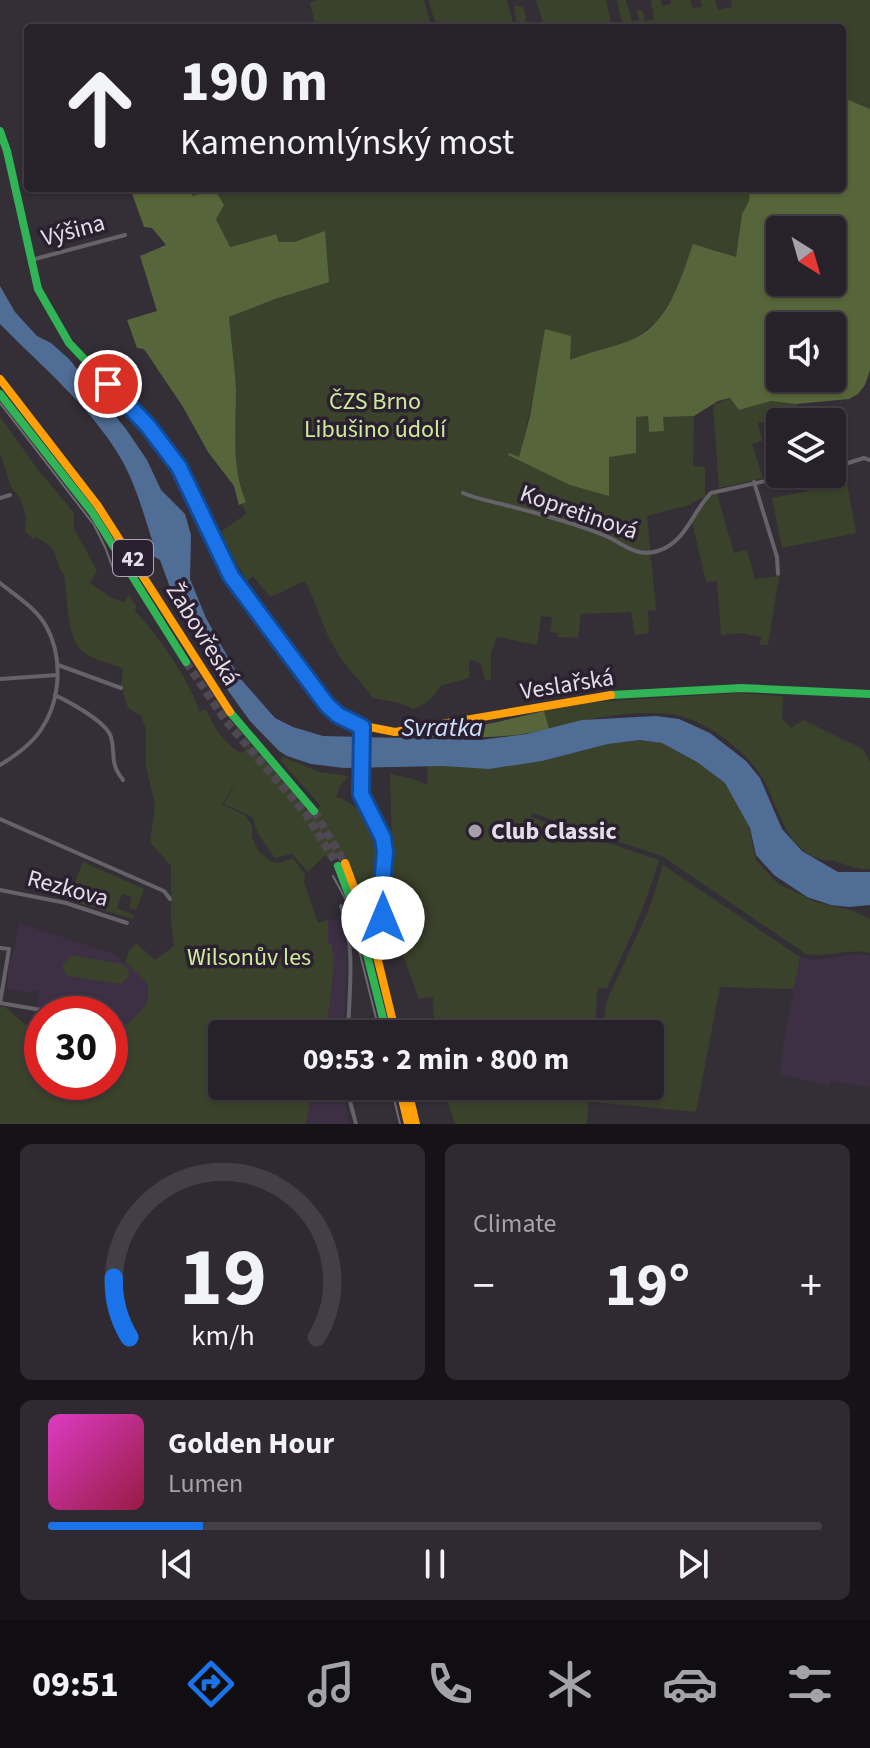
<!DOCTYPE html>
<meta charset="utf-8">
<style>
:root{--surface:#272229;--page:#2f2a31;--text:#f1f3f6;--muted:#a4a4a8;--line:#433f46;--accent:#1a73e8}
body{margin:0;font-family:"Source Sans 3",sans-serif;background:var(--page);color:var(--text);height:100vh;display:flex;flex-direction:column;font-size:30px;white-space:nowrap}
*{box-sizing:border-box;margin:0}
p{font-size:26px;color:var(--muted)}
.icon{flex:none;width:44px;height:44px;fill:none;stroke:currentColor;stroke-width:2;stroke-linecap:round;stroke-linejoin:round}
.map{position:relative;height:1124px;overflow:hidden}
.panel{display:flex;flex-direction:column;gap:20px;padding:20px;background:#151317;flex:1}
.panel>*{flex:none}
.hud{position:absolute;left:24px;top:24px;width:822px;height:168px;border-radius:8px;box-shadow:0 2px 6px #0004,0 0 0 2px var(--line);background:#272229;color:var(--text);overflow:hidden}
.needle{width:52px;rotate:143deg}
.fabs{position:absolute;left:766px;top:216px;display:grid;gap:16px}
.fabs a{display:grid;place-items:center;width:80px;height:80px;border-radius:8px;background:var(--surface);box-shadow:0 2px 6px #0004,0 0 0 2px var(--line);font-size:40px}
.speed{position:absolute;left:24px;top:996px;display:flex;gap:16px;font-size:40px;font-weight:700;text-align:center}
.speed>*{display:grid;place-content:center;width:104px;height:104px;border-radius:50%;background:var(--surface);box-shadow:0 2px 6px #0004,0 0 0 2px var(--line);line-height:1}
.speed .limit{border:12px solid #d22;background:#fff;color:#111}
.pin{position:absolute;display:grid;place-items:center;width:68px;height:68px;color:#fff;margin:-34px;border:4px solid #fff;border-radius:50%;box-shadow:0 2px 8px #0007}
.me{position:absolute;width:88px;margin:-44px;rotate:0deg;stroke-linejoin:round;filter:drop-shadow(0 0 6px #0008)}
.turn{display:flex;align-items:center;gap:28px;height:168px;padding:0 24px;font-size:36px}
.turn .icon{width:104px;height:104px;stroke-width:2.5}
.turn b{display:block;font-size:56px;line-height:68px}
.big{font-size:60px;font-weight:700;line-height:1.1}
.panel .tile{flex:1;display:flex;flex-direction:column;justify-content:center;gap:12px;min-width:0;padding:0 28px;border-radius:12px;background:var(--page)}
.panel .dial{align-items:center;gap:0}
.dial svg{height:208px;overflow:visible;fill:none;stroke:var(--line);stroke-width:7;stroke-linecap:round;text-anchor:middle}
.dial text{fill:var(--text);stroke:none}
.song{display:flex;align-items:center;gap:24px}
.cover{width:96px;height:96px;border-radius:12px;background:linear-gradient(135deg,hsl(310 70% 55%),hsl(340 70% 35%))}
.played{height:8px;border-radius:4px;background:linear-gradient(90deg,var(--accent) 20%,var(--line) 20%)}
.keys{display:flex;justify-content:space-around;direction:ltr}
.heat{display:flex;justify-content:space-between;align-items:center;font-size:44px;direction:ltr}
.panel .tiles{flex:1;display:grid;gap:20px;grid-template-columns:1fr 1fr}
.tile:last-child{grid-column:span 2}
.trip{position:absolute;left:208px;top:1020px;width:456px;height:80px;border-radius:8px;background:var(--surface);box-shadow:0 2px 6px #0004,0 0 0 2px var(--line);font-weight:700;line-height:80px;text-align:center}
.dock{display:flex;height:128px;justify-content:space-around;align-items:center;background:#100e10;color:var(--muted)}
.dock .icon{width:56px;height:56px}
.dock .current{color:var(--accent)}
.dock b{font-size:36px;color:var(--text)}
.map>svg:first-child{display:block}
.built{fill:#3d2f44}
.green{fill:#3b422b}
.forest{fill:#57653a;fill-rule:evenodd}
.water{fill:#506d96}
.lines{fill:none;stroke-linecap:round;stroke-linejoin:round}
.highway-tunnel{stroke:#4f4852;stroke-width:8;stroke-dasharray:8 4;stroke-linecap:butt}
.street{stroke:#666269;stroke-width:4}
.fast{stroke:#30b455;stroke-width:8}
.slow{stroke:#ff9f0a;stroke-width:8}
.tram{stroke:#6d6a6f;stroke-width:2}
.route-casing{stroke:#114b97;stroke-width:20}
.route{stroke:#1a73e8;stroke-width:14}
.poi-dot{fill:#a7a0ab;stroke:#2a2030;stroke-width:3}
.labels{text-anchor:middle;stroke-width:7;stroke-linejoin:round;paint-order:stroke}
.shield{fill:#2a2030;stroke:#ada5b2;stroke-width:2}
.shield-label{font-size:22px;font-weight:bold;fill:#e5dee9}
.street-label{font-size:24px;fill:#e5dee9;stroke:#2a2030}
.park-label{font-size:24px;fill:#ceeb9a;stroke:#2a2030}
.poi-label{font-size:24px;font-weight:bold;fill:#e5dee9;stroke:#2a2030;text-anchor:start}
.water-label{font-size:26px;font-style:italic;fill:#cce1fc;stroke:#2a2030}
</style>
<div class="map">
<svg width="870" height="1124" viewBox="0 0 870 1124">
<rect width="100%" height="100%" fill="#342e37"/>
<!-- built -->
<path class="built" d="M328 920 348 921 344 1034H326L334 953 328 944Z
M19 923 111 953 130 966 147 983 148 1001 129 1023 118 1029 110 1030V1014H53V1010L37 1007 38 991 33 990 32 993 7 989 9 959H12Z
M858 954 870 955V1087L831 1081 829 1086 780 1074 782 1050 800 957 814 960Z
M313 1086H343L349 1124H306Z"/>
<!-- green -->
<path class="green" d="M317 0H424L432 28H316L310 3Z
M428 0H507L514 27 517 26 514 6H523L528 28H437Z
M536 0H606L612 28H536L544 26Z
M617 0H626L632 21 639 20 637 11 642 10 645 21 654 19 651 0H661L662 6 671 4V0H690L693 8 702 7 700 0H715L718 10 732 7 731 0H870V109L844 98 842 100V28H623Z
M190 188H750L749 201 742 214 736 258 713 249 674 295 658 320 646 330 633 340 569 361 570 336 556 333 536 385 519 458 508 455 609 495V456L635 417 648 416 649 432 663 417 694 416 693 466 705 467V496L689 505 647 516 656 610 648 611 649 633 635 635 631 612 581 614 578 638 558 637V633L550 632 552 617 541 616 537 645 497 637 491 654V680L485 681 481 664 469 659V678L440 686C434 698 426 704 413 709L400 703 373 698C360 680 344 666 334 647 322 626 316 602 305 581L270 597 253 576 247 581 226 545 222 531 246 514 242 504 246 502C231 465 236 430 236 391 235 367 231 341 229 317L275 299 325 231 294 242H279L275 234 229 247 216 218 215 191 192 196Z
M731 398 739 410 771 401 796 404 801 422H780V464L768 421 758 423 762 441 752 444 763 478 719 488 713 405Z
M0 417 39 471 74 513V528L97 571 90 583 112 598 124 602 129 595 136 606 135 611C161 639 186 675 200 712L206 709C212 724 227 749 243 753L249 744 289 788 309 814 321 806 280 760 283 757 319 772 349 776 340 786 336 797C365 805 383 835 380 865 378 880 373 893 377 908L369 911 345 854 329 860 325 855 308 872 292 854 275 858 258 834 252 817 224 804 238 778 222 804 246 816 252 825V837L258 851 272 862 278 863 293 858 305 874 304 882 318 923 328 920V943L332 944V952L334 953C334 981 329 1004 326 1034H222V1086H313L306 1124H0V1007H5L26 1025 42 1028V1082H110V1030C128 1028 137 1014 148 1001L147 983 125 962 129 951 136 943 155 960 174 946 171 921V866L150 842 155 805 146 767V729L141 716 128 708 121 686 123 668C109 663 92 660 81 650 66 635 68 596 64 575 52 557 61 549 35 537L33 539 25 531 26 517 20 498 11 487 0 453Z
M847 483 856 533 782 548 772 498Z
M717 494 734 553 747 550 755 579 779 576 768 645H760L761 637 741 633 721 635 717 581 706 582 692 522 710 496Z
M736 693 783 696 782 718 791 728 803 720 863 749 870 762V869C856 870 847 865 835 861 831 860 826 861 823 860 783 850 778 801 760 774 741 747 703 718 670 714 630 710 587 719 549 729L544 711 593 702Z
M640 740 662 743 697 762 725 783 748 822 756 860 777 883 816 902 851 910 870 919V953C848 948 828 958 806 954L662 856 532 813 531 817 659 860C646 905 627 946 607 988H599L597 992 595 1034H434L433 997 419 999 401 950 394 918 390 774 413 779 427 785 428 766 542 761 608 744Z
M83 862 144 889 136 910 129 908 132 897 122 894 117 908 134 915 133 919 68 900Z
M663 865 800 957 794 989 720 987 696 1112 593 1102 595 1086H650V1034H601L607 1000 649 909Z
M72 955 123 964 128 969 129 976 121 984 67 976 62 965Z
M442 1086H590L587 1124H455Z"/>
<!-- forest -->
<path class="forest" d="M844 98 870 109V370L865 385 858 394 849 399 796 404 771 401 739 410 730 398 718 401 694 416 663 417 664 431 649 432 648 416 636 417V453L609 457V496L570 485 508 455 509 453 519 457 530 416 545 329 571 336 570 360C589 352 610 348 629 341 669 325 680 280 693 244L736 257 742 214 749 201 750 188H842V100ZM780 230H832V282H780ZM780 326H832V378H780Z
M130 188H190L192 196 215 190 224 205 216 219 230 247 276 234 279 242H294L325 231 329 282 275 299 229 317C231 341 235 367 236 391 236 430 231 466 246 502L239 505 234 486 208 452 183 407 144 349 137 348 127 320 157 311 140 256 166 245 152 228 144 227Z
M544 711 549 729C498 742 448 735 397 738L493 723Z"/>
<!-- water -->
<path class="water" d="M0 286 15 312 37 336 51 343 69 359 126 429 147 460 161 490 185 514 191 535 190 579 206 618 239 677 275 718 293 727 323 736 480 740 527 734 582 720 656 716 679 719 710 733 746 761 760 778 782 829 802 851 838 872H870V905L849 907 831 905 807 897 774 875 756 855 750 828 725 783 697 762 662 743 640 740 608 744 542 761 489 769 443 766 344 768 311 764 287 756 279 751 250 721 224 685 175 601 160 560 141 549 144 543H153C144 515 135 482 120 457 90 406 41 366 0 324Z"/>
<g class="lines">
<!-- highway-tunnel -->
<path class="highway-tunnel" d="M186 662 225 720 306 814 338 866
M314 811 345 863"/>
<!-- street -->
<path class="street" d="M31 260 125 235
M832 468 864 458 870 460
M754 482 777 557 778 574
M463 493C477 499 490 501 505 505 534 512 580 525 606 536 624 544 637 558 658 551 687 541 692 512 711 493L797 474
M0 498 10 495
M0 583C16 596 36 608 46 626 63 656 61 699 42 728 33 743 15 756 0 765
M58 665 121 688
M0 679 57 675
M55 695C69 702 107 722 111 737 116 756 109 762 123 780
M362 727 361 794 383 838 385 852 381 898 383 918
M0 819 164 891 170 899
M0 890 66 903 127 923
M341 906C356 944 349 994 348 1034
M0 948 9 949 0 1003
M0 1003 53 1012
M346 1086 356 1124"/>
<!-- fast -->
<path class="fast" d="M0 131 7 151 38 289 69 343 148 426 179 467 232 577
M0 394 92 512 186 662
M611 695 741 688 870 694
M230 712 314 811
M338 866 358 919 387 1034"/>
<!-- slow -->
<path class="slow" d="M0 379 98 506 230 712
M232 577 322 699 338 715 354 724 395 732 611 695
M345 863 372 936 396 1034
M399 1086 408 1124
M407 1086 416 1124"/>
<!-- tram -->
<path class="tram" d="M0 403 94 525 105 547 115 574
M333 876 347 902 380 1034
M391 1086 400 1124"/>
</g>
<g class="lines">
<defs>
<path id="route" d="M108 384 148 426 179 467 231 576 327 705 338 715 362 727 361 794 383 838 385 852 381 898 383 918"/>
</defs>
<!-- route casing -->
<use href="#route" class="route-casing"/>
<!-- route -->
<use href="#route" class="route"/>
</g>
<!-- markers -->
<circle class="poi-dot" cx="475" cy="831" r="8"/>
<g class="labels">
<!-- shield labels -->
<rect class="shield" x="113" y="540" width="40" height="36" rx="6"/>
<g class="shield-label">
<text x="133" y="566">42</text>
</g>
<!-- street labels -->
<g class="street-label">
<text transform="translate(73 230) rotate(-15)" y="8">Výšina</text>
<text transform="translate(579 512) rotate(19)" y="8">Kopretinová</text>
<text transform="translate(203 634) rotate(58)" y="8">Žabovřeská</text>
<text transform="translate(567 684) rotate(-9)" y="8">Veslařská</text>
<text transform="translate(68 888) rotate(15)" y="8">Rezkova</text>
</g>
<!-- park labels -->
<g class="park-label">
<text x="375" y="409">ČZS Brno<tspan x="375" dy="28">Libušino údolí</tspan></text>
<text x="249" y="965">Wilsonův les</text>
</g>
<!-- poi labels -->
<g class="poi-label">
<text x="491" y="839">Club Classic</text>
</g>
<!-- water labels -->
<g class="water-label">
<text x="442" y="736">Svratka</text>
</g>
</g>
</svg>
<div class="fabs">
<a><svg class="needle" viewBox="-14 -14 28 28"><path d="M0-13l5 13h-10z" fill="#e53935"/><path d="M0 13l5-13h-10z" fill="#a4a4a8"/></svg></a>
<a><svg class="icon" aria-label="sound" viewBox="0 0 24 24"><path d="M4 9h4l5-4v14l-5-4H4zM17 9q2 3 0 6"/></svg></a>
<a><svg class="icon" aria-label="layers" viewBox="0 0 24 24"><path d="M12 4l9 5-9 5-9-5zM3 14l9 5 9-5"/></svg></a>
</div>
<div class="speed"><div class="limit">30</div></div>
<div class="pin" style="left:108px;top:384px;background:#d93025"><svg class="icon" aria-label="arrive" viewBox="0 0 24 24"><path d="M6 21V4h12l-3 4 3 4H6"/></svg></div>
<svg class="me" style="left:383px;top:918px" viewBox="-20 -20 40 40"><circle r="19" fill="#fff"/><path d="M0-13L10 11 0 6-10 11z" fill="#1a73e8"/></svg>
<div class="trip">09:53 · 2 min · 800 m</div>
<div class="hud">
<div class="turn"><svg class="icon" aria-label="ahead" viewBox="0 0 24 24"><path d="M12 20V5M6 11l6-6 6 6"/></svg><div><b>190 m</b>Kamenomlýnský most</div></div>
</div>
</div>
<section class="panel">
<div class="tiles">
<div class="tile dial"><svg viewBox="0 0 100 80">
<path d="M14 69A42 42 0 1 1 86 69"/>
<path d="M14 69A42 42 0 0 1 8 46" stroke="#1a73e8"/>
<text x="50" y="56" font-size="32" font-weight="700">19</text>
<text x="50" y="72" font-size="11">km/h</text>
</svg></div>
<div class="tile"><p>Climate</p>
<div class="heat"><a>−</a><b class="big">19°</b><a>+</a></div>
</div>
<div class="tile">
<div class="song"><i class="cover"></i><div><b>Golden Hour</b><p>Lumen</p></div></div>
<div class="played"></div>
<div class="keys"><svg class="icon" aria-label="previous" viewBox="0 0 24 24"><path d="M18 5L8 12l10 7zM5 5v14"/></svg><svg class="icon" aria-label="pause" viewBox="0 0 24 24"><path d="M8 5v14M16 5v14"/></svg><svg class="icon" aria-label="next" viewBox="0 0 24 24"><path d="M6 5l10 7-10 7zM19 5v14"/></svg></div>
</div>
</div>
</section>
<nav class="dock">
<b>09:51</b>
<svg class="icon current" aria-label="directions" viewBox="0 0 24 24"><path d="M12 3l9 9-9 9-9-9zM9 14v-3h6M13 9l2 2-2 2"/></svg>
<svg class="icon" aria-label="music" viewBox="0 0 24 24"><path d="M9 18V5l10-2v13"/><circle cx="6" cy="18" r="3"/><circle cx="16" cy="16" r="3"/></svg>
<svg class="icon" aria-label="phone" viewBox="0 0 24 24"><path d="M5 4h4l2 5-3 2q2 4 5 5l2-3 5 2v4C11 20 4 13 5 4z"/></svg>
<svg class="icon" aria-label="climate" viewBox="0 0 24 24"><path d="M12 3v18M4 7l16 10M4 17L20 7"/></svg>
<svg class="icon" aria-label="car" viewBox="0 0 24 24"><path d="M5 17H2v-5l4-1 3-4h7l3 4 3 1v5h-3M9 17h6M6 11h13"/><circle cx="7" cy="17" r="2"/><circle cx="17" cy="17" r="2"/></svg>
<svg class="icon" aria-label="filters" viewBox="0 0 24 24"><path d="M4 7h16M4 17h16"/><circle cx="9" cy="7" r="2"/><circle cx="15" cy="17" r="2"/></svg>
</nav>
